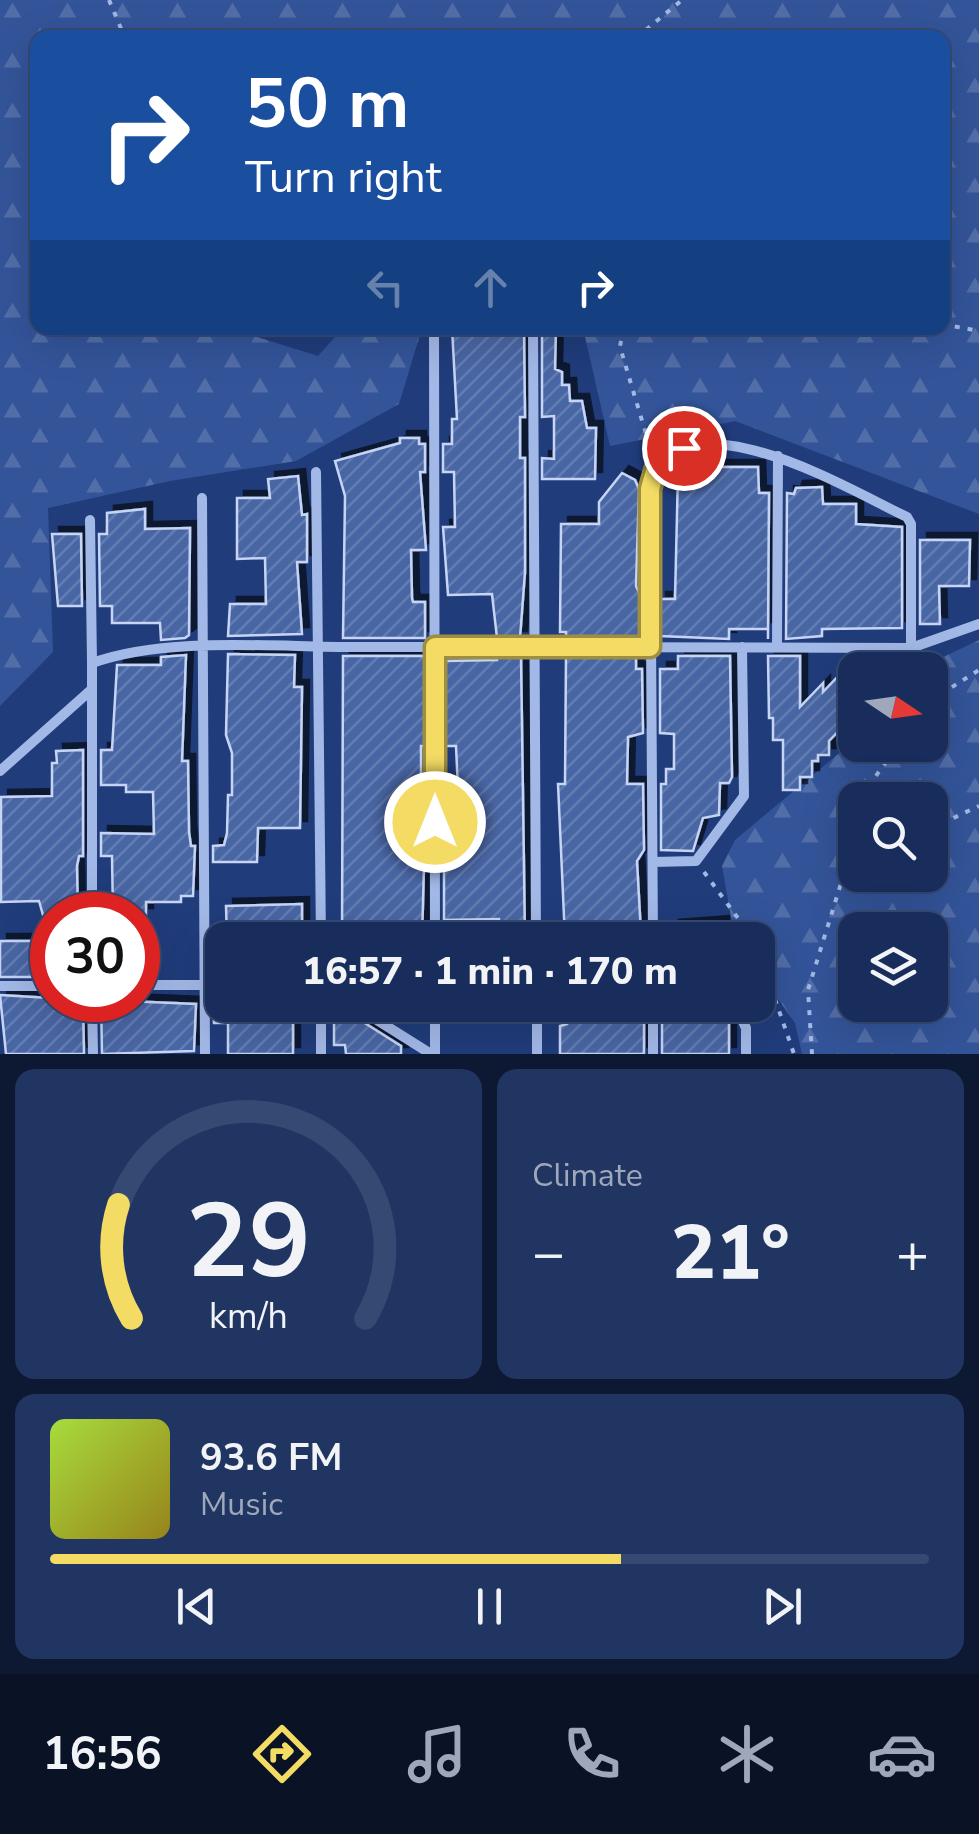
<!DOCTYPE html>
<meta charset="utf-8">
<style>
:root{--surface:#182d5c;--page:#213562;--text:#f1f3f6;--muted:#9fa8bb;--line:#364972;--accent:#f3db64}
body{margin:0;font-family:"Nunito Sans",sans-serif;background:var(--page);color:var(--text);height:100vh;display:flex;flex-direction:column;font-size:38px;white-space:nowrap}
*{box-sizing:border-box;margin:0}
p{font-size:32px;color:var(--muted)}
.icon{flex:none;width:55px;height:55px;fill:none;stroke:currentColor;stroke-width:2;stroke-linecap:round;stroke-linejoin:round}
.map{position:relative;height:1054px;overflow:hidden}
.drawer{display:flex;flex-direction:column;gap:15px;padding:15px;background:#0d1933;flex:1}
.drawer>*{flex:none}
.hud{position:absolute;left:30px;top:30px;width:920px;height:305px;border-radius:20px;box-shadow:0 10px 40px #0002,0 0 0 2px var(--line);background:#1a4fa0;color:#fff;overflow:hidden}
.needle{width:65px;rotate:103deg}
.fabs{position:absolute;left:838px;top:652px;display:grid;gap:20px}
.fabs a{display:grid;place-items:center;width:110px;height:110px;border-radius:20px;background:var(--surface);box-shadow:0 10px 40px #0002,0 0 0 2px var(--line);font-size:50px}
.speed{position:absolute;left:30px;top:892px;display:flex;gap:20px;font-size:50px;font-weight:700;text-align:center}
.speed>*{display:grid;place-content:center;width:130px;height:130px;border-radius:50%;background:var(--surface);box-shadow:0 10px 40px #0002,0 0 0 2px var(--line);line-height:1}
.speed .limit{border:15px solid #d22;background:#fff;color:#111}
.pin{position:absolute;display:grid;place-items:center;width:85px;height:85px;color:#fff;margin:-42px;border:5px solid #fff;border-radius:50%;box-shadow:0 2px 10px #0007}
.me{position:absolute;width:110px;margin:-55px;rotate:0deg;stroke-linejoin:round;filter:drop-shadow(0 0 8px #0008)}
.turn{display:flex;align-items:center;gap:35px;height:210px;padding:0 50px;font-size:45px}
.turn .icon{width:130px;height:130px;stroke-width:2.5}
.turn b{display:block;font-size:70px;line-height:85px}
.lanes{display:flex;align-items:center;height:95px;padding:0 50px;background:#0003;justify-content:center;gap:50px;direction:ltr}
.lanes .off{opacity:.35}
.big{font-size:75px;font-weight:800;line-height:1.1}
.drawer .card{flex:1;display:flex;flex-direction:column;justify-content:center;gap:15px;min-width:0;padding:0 35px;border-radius:20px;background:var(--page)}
.drawer .dial{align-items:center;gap:0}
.dial svg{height:260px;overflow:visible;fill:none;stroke:var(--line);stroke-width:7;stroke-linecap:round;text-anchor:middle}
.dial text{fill:var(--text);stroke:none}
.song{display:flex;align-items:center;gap:30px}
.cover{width:120px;height:120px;border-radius:15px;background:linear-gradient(135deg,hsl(80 70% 55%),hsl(50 70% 35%))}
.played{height:10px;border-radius:5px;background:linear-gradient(90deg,var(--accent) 65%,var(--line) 65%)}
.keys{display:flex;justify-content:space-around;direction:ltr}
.heat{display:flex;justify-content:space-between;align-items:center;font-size:55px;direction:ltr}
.drawer .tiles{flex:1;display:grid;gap:15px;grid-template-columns:1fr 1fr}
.card:last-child{grid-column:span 2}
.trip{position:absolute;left:205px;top:922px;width:570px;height:100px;border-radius:20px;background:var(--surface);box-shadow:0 10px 40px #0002,0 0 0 2px var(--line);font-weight:800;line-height:100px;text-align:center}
.tabs{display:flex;height:160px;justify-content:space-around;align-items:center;background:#0a1225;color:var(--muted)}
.tabs .icon{width:70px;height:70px}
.tabs .on{color:var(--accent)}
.tabs b{font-size:45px;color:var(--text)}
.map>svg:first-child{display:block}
.forest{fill:url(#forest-firs);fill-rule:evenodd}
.building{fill:url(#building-hatch);stroke:#c6d5f5;stroke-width:2.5;filter:url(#shadow)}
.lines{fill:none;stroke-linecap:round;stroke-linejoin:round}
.path{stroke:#a2b8e6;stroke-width:4;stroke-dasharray:5 8;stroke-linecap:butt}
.street{stroke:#a2b8e6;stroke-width:10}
.route-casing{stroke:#9e8e41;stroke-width:25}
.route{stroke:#f3db64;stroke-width:18}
</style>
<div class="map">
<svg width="979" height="1054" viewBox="0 0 979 1054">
<defs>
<pattern id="forest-firs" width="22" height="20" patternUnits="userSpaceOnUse" patternTransform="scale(2.5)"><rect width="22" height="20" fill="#335499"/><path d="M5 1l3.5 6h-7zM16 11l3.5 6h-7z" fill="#526ea8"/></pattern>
<pattern id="building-hatch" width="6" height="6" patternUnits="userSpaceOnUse" patternTransform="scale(2.5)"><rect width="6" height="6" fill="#4966a4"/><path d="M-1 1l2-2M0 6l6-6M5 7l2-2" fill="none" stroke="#647db2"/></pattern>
<filter id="shadow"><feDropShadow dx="7" dy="-7" stdDeviation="0" flood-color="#0009"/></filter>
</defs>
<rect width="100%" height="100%" fill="#203c7b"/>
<!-- forest -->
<path class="forest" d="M0 0H979V514L735 421 610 446 583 328H942V38H38V328H228L318 356 343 328H422L399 404 296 461 170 481 48 508 53 652 0 706Z
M979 640V1054H802L795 1023 758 971V940H735L722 866 735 840 855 740V745H930L927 670 939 659ZM855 800H930V875H855ZM855 930H930V1005H855Z"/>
<!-- building -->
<path class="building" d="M452 328H524L525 417H520V458H525V572L520 638H497L492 594 448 595 443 527H455L454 472H443V444H452V419H457Z
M542 328H556L555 369 562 372V385H569L570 401H582L587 428H596L595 479H542V458L554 459V416L542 417Z
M400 438H419V444H425V472H420L426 550H411L412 598 413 602H425V638H343L345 496 335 461 400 443Z
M717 454V467H758L759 493H769L768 639V629H729V639L660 636 659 599H675L678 472H697V455Z
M622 473 635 480 639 489 636 586 642 599V636L566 638V632H560L561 524H599V502Z
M298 476 302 515 307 514V562H297L302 634 228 636 230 604H266L265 558 237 559V498H270L268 479Z
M822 487 823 504H856V524L902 527V628L822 629V636L786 639 787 493 794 494 796 488Z
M145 509V529L190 528 189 635 185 638 161 640 160 623H112V606H100L99 534H107V513Z
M52 534H81L82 606H58Z
M920 540H970L969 586H939L940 624H920Z
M228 654 295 655 294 687H302L300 828H258L257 862H213V846L224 845 227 833 228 795H232V753L226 735Z
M186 655 182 761H188L189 832 191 846H195L193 896H181V902H146V915H113L112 856H101V833L154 834 153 792H126V785H101V750H112L117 665H161V657Z
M343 656H426V746H421V793H426L422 939 342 940Z
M497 656H521L525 940H499V919L444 920V834H460L456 746H443V661L497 660Z
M566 656H636V669H642L643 733 628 737 627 784H643L644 850 637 861 641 934 565 939 558 784H565Z
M678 656H730L732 777 729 783H720L719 815 703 818 693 851 661 850V784H666V769H674V734L660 733V669H678Z
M768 656H800V707L823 683V692L844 670 855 681V714L829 741V755H818V761H812V777H800V790H783V740H773V718H769Z
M83 750V856H79L77 866 78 915H43L39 901 1 902V797L52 796V763H57L56 751Z
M302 904V932L256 933V940H227L226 906Z
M722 923 723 940H673L672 927Z
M0 941H52V977H0Z
M0 995 83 1000 84 1054H6Z
M101 1000 196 1004 194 1051 102 1054Z
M213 1004 251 1005 260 1007V1012H293V1054H228V1023H214Z
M567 1005H644V1054H560V1026L567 1024Z
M662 1005 724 1007V1021L729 1018V1054H662Z
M334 1015H352L401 1046V1054H346L345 1045H334Z"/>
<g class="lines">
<!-- path -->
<path class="path" d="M109 0 125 38
M636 38 682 0
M942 324 979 331
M623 328 620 347 652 454
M930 701 979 670
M867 800 873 780 898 745
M930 829 979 806
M846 868 855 864
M704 872 754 940
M758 950 794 1054
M812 1054 808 990 855 838"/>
<!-- street -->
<path class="street" d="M434 328 435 940
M533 328 536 940
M316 472 321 940
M202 498 205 1054
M90 520 92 663
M777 647 778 456
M911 648 979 624
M0 771 91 690
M653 862 696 861 744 796 742 647
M92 915V663C170 635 280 648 364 647 546 647 729 647 911 648V524L907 517C849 490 679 386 650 489L653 940
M138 985H222
M0 986H52
M92 1000 93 1054
M321 1005V1054
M353 1005 431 1054
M435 1005V1054
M537 1005V1054
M653 1005V1054
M735 1005 746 1028V1054"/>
</g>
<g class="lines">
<defs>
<path id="route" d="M435 822V647H650V489L656 468 684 448"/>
</defs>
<!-- route casing -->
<use href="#route" class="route-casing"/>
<!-- route -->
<use href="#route" class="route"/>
</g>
</svg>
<div class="fabs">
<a><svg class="needle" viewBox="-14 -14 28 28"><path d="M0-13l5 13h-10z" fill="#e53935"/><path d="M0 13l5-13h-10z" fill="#9fa8bb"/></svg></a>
<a><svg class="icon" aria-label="search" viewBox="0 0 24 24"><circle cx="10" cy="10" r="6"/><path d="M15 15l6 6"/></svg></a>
<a><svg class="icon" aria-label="layers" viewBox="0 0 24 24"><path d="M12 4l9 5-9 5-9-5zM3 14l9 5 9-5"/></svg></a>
</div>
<div class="speed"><div class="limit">30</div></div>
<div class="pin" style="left:684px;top:448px;background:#d93025"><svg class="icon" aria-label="arrive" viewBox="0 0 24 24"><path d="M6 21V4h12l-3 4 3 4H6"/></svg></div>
<svg class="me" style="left:435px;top:822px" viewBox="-20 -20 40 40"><circle r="17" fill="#f3db64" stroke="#fff" stroke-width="3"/><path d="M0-11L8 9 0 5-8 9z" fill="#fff"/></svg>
<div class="trip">16:57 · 1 min · 170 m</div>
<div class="hud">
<div class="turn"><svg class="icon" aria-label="right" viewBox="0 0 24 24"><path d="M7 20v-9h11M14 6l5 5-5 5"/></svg><div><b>50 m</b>Turn right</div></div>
<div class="lanes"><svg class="icon off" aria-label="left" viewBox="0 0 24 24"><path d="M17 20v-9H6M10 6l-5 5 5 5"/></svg><svg class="icon off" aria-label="ahead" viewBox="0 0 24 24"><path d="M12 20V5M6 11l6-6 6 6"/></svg><svg class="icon" aria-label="right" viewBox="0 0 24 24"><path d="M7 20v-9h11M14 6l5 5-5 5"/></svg></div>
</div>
</div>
<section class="drawer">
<div class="tiles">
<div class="card dial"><svg viewBox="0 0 100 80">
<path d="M14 69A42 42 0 1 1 86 69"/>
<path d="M14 69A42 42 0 0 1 10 34" stroke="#f3db64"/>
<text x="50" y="56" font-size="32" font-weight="700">29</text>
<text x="50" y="72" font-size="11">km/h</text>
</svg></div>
<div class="card"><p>Climate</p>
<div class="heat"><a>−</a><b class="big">21°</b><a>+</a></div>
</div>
<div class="card">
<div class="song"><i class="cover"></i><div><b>93.6 FM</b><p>Music</p></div></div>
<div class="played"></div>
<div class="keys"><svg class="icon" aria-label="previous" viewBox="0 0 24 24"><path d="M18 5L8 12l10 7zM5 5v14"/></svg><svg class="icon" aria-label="pause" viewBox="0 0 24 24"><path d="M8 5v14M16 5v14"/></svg><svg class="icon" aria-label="next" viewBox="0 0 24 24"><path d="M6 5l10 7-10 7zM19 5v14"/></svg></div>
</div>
</div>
</section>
<nav class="tabs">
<b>16:56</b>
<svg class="icon on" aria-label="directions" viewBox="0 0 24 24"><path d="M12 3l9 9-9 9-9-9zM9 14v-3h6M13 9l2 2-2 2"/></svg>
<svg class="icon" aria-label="music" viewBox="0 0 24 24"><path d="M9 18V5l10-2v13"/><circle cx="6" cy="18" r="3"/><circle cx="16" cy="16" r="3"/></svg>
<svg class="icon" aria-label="phone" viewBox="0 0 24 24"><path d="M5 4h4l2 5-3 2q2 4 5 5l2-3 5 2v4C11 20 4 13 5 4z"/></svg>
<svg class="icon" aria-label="climate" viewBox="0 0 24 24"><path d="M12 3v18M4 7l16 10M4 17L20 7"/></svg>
<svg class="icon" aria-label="car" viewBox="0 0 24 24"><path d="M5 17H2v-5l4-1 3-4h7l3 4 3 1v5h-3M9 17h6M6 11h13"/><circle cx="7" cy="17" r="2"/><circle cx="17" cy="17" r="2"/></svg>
</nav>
